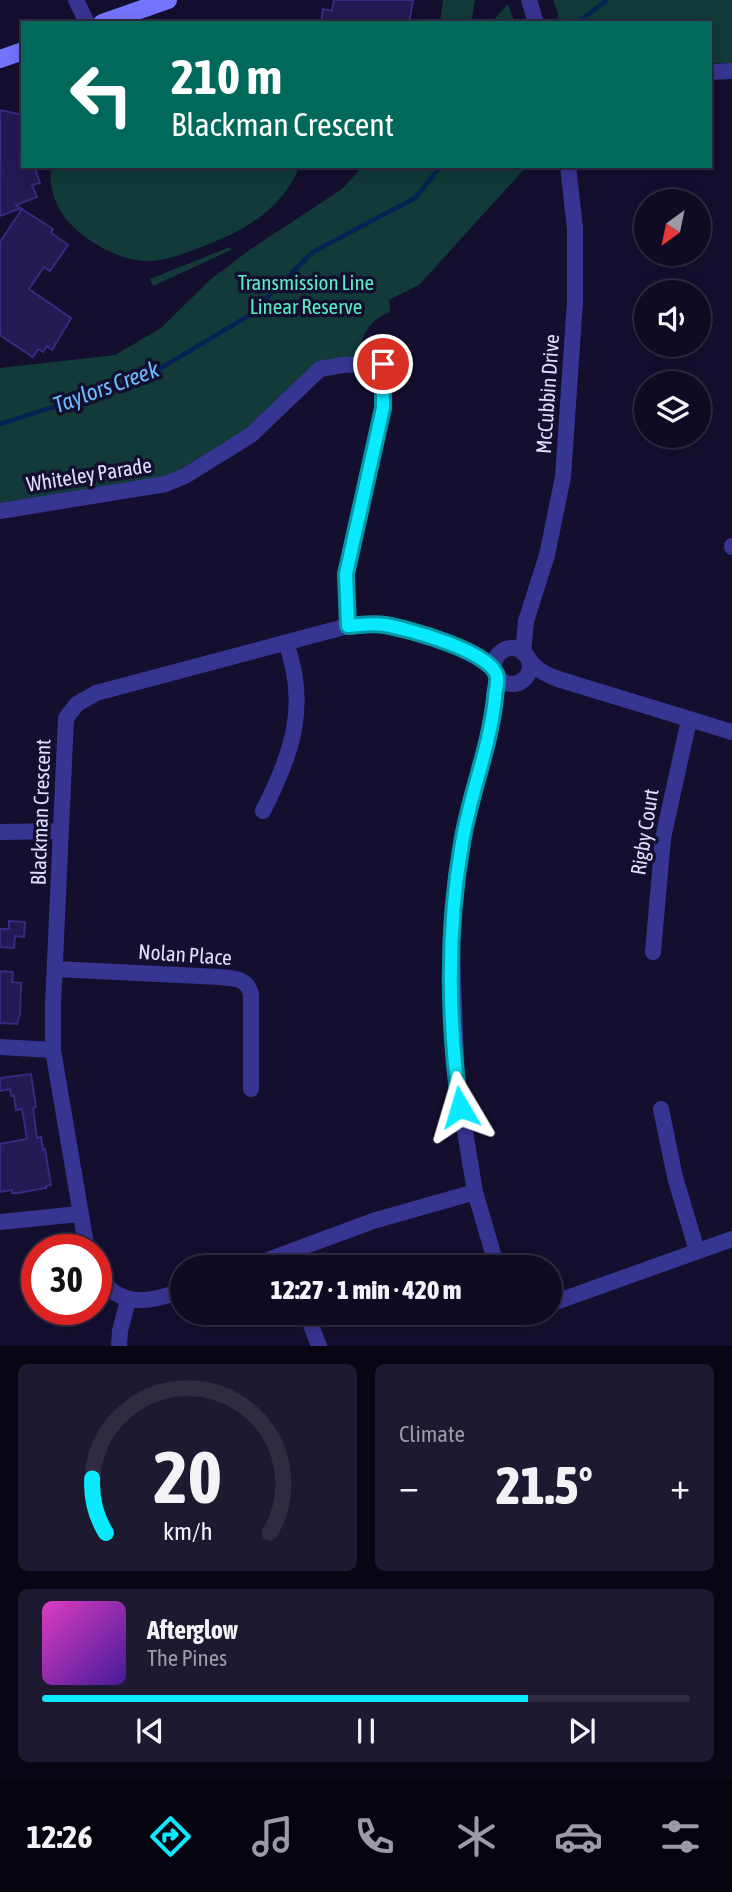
<!DOCTYPE html>
<meta charset="utf-8">
<style>
:root{--surface:#0f0b23;--page:#1d1930;--text:#f1f3f6;--muted:#9b9ba6;--line:#2f2b41;--accent:#09eaff}
body{margin:0;font-family:"Asap Condensed",sans-serif;background:var(--page);color:var(--text);height:100vh;display:flex;flex-direction:column;font-size:26px;white-space:nowrap}
*{box-sizing:border-box;margin:0}
p{font-size:23px;color:var(--muted)}
.icon{flex:none;width:38px;height:38px;fill:none;stroke:currentColor;stroke-width:2;stroke-linecap:round;stroke-linejoin:round}
.map{position:relative;height:1346px;overflow:hidden}
.side{display:flex;flex-direction:column;gap:18px;padding:18px;background:#080613;flex:1}
.side>*{flex:none}
.guide{position:absolute;left:21px;top:21px;width:691px;height:147px;border-radius:0px;box-shadow:0 4px 18px #0003,0 0 0 2px var(--line);background:#00695c;color:#fff;overflow:hidden}
.needle{width:46px;rotate:213deg}
.buttons{position:absolute;left:634px;top:189px;display:grid;gap:14px}
.buttons a{display:grid;place-items:center;width:77px;height:77px;border-radius:50%;background:var(--surface);box-shadow:0 4px 18px #0003,0 0 0 2px var(--line);font-size:35px}
.speed{position:absolute;left:21px;top:1234px;display:flex;gap:14px;font-size:35px;font-weight:700;text-align:center}
.speed>*{display:grid;place-content:center;width:91px;height:91px;border-radius:50%;background:var(--surface);box-shadow:0 4px 18px #0003,0 0 0 2px var(--line);line-height:1}
.speed .limit{border:10px solid #d22;background:#fff;color:#111}
.pin{position:absolute;display:grid;place-items:center;width:60px;height:60px;color:#fff;margin:-30px;border:4px solid #fff;border-radius:50%;box-shadow:0 2px 7px #0007}
.me{position:absolute;width:77px;margin:-38px;rotate:353deg;stroke-linejoin:round;filter:drop-shadow(0 0 5px #0008)}
.turn{display:flex;align-items:center;gap:24px;height:147px;padding:0 35px;font-size:32px}
.turn .icon{width:91px;height:91px;stroke-width:2.5}
.turn b{display:block;font-size:49px;line-height:60px}
.big{font-size:52px;font-weight:800;line-height:1.1}
.side .card{flex:1;display:flex;flex-direction:column;justify-content:center;gap:10px;min-width:0;padding:0 24px;border-radius:10px;background:var(--page)}
.side .dial{align-items:center;gap:0}
.dial svg{height:182px;overflow:visible;fill:none;stroke:var(--line);stroke-width:7;stroke-linecap:round;text-anchor:middle}
.dial text{fill:var(--text);stroke:none}
.song{display:flex;align-items:center;gap:21px}
.cover{width:84px;height:84px;border-radius:10px;background:linear-gradient(135deg,hsl(310 70% 55%),hsl(260 70% 35%))}
.played{height:7px;border-radius:4px;background:linear-gradient(90deg,var(--accent) 75%,var(--line) 75%)}
.keys{display:flex;justify-content:space-around;direction:ltr}
.heat{display:flex;justify-content:space-between;align-items:center;font-size:38px;direction:ltr}
.side .tiles{flex:1;display:grid;gap:18px;grid-template-columns:1fr 1fr}
.card:last-child{grid-column:span 2}
.trip{position:absolute;left:170px;top:1255px;width:392px;height:70px;border-radius:35px;background:var(--surface);box-shadow:0 4px 18px #0003,0 0 0 2px var(--line);font-weight:800;line-height:70px;text-align:center}
.tabs{display:flex;height:112px;justify-content:space-around;align-items:center;background:#06040e;color:var(--muted)}
.tabs .icon{width:49px;height:49px}
.tabs .selected{color:var(--accent)}
.tabs b{font-size:32px;color:var(--text)}
.map>svg:first-child{display:block}
.green{fill:#113a38}
.lines{fill:none;stroke-linecap:round;stroke-linejoin:round}
.stream{stroke:#052252;stroke-width:4.5}
.building{fill:#241952;stroke:#392980;stroke-width:2}
.street{stroke:#373592;stroke-width:16}
.secondary{stroke:#7574ff;stroke-width:18}
.route-casing{stroke:#0698a6;stroke-width:18}
.route{stroke:#09eaff;stroke-width:12}
.labels{text-anchor:middle;stroke-width:7;stroke-linejoin:round;paint-order:stroke}
.park-label{font-size:21px;fill:#5bedc6;stroke:#140f2f}
.street-label{font-size:21px;fill:#e0ddff;stroke:#140f2f}
.water-label{font-size:23px;font-style:italic;fill:#6bbdff;stroke:#140f2f}
</style>
<div class="map">
<svg width="732" height="1346" viewBox="0 0 732 1346">
<rect width="100%" height="100%" fill="#140f2f"/>
<!-- green -->
<path class="green" d="M443 0H475L471 23H440Z
M553 0H732V63H711L710 23H556L558 13Z
M508 4 515 23H491Z
M51 166H300C282 209 246 230 204 246 186 253 167 261 147 261 123 261 97 247 79 232 59 215 48 193 51 166Z
M363 166H527L419 285 389 300 390 312C368 321 362 334 359 357L313 365 245 430 171 475 154 480 0 503V368L115 355 161 328 210 280 248 251 342 189Z
M230 247 231 250 153 286 150 279Z"/>
<g class="lines">
<!-- stream -->
<path class="stream" d="M577 23 607 0
M0 424 146 377 248 316 313 252 415 198 441 166"/>
</g>
<!-- building -->
<path class="building" d="M334 0H413L409 23H321L323 9 332 11Z
M0 110 23 115V166H34L40 183 32 185 37 197 16 205 21 208 0 216Z
M22 209 53 229 51 233 68 245 50 271 44 267 29 289 71 318 52 350 47 346 43 352 38 349 33 357 0 335V242Z
M9 921 25 922 24 937 15 936 14 948 0 947V929H9Z
M0 971 13 972 12 982 21 983 20 1014 17 1024 0 1023Z
M31 1074 36 1107 33 1108 37 1138 41 1137 43 1150 45 1149 51 1185 46 1186V1188L18 1193H12V1190L0 1192V1144L27 1139 22 1109 16 1110 14 1096H11L10 1089 0 1091V1078Z"/>
<g class="lines">
<!-- street -->
<path class="street" d="M76 0 87 23
M529 0 536 23
M710 72 732 71
M0 511 166 484 185 476 251 435 320 369 343 365 383 364V408L346 574 348 626
M732 547V546
M494 666a18 18 0 1 1 36 0a18 18 0 1 1-36 0Z
M523 653 526 621 547 555 563 477 575 301V228L568 166
M527 657C535 669 545 674 558 679L732 732
M263 811C292 754 309 706 286 643
M0 832 61 831
M653 952 663 838 689 720
M55 969 220 977C234 978 247 978 251 994V1089
M0 1047 53 1050
M661 1109 675 1177 697 1251
M0 1222 79 1214
M87 1250 53 1050V1005L66 718 77 704 96 693 348 626C359 625 370 623 381 624 408 627 480 650 495 672
M249 1267 373 1221 475 1192
M497 1267 475 1192 457 1083 451 926 462 842 493 716 497 676
M96 1275C122 1308 146 1303 182 1291
M550 1304 732 1239
M306 1312 319 1346
M119 1346 120 1331 128 1300"/>
<!-- secondary -->
<path class="secondary" d="M102 23 168 0
M0 59 23 51"/>
</g>
<g class="lines">
<defs>
<path id="route" d="M383 364V408L346 574 348 626C361 625 373 623 385 625 408 629 494 652 497 677 498 683 495 692 495 698 490 747 470 794 462 843 447 929 448 1020 460 1107"/>
</defs>
<!-- route casing -->
<use href="#route" class="route-casing"/>
<!-- route -->
<use href="#route" class="route"/>
</g>
<g class="labels">
<!-- park labels -->
<g class="park-label">
<text x="306" y="290">Transmission Line<tspan x="306" dy="24">Linear Reserve</tspan></text>
</g>
<!-- street labels -->
<g class="street-label">
<text transform="translate(548 394) rotate(-86)" y="7">McCubbin Drive</text>
<text transform="translate(89 475) rotate(-9)" y="7">Whiteley Parade</text>
<text transform="translate(41 812) rotate(-88)" y="7">Blackman Crescent</text>
<text transform="translate(645 832) rotate(-81)" y="7">Rigby Court</text>
<text transform="translate(185 955) rotate(4)" y="7">Nolan Place</text>
</g>
<!-- water labels -->
<g class="water-label">
<text transform="translate(106 387) rotate(-20)" y="8">Taylors Creek</text>
</g>
</g>
</svg>
<div class="buttons">
<a><svg class="needle" viewBox="-14 -14 28 28"><path d="M0-13l5 13h-10z" fill="#e53935"/><path d="M0 13l5-13h-10z" fill="#9b9ba6"/></svg></a>
<a><svg class="icon" aria-label="sound" viewBox="0 0 24 24"><path d="M4 9h4l5-4v14l-5-4H4zM17 9q2 3 0 6"/></svg></a>
<a><svg class="icon" aria-label="layers" viewBox="0 0 24 24"><path d="M12 4l9 5-9 5-9-5zM3 14l9 5 9-5"/></svg></a>
</div>
<div class="speed"><div class="limit">30</div></div>
<div class="pin" style="left:383px;top:364px;background:#d93025"><svg class="icon" aria-label="arrive" viewBox="0 0 24 24"><path d="M6 21V4h12l-3 4 3 4H6"/></svg></div>
<svg class="me" style="left:460px;top:1107px" viewBox="-20 -20 40 40"><path d="M0-17L14 15 0 8-14 15z" fill="#09eaff" stroke="#fff" stroke-width="4"/></svg>
<div class="trip">12:27 · 1 min · 420 m</div>
<div class="guide">
<div class="turn"><svg class="icon" aria-label="left" viewBox="0 0 24 24"><path d="M17 20v-9H6M10 6l-5 5 5 5"/></svg><div><b>210 m</b>Blackman Crescent</div></div>
</div>
</div>
<section class="side">
<div class="tiles">
<div class="card dial"><svg viewBox="0 0 100 80">
<path d="M14 69A42 42 0 1 1 86 69"/>
<path d="M14 69A42 42 0 0 1 8 45" stroke="#09eaff"/>
<text x="50" y="56" font-size="32" font-weight="700">20</text>
<text x="50" y="72" font-size="11">km/h</text>
</svg></div>
<div class="card"><p>Climate</p>
<div class="heat"><a>−</a><b class="big">21.5°</b><a>+</a></div>
</div>
<div class="card">
<div class="song"><i class="cover"></i><div><b>Afterglow</b><p>The Pines</p></div></div>
<div class="played"></div>
<div class="keys"><svg class="icon" aria-label="previous" viewBox="0 0 24 24"><path d="M18 5L8 12l10 7zM5 5v14"/></svg><svg class="icon" aria-label="pause" viewBox="0 0 24 24"><path d="M8 5v14M16 5v14"/></svg><svg class="icon" aria-label="next" viewBox="0 0 24 24"><path d="M6 5l10 7-10 7zM19 5v14"/></svg></div>
</div>
</div>
</section>
<nav class="tabs">
<b>12:26</b>
<svg class="icon selected" aria-label="directions" viewBox="0 0 24 24"><path d="M12 3l9 9-9 9-9-9zM9 14v-3h6M13 9l2 2-2 2"/></svg>
<svg class="icon" aria-label="music" viewBox="0 0 24 24"><path d="M9 18V5l10-2v13"/><circle cx="6" cy="18" r="3"/><circle cx="16" cy="16" r="3"/></svg>
<svg class="icon" aria-label="phone" viewBox="0 0 24 24"><path d="M5 4h4l2 5-3 2q2 4 5 5l2-3 5 2v4C11 20 4 13 5 4z"/></svg>
<svg class="icon" aria-label="climate" viewBox="0 0 24 24"><path d="M12 3v18M4 7l16 10M4 17L20 7"/></svg>
<svg class="icon" aria-label="car" viewBox="0 0 24 24"><path d="M5 17H2v-5l4-1 3-4h7l3 4 3 1v5h-3M9 17h6M6 11h13"/><circle cx="7" cy="17" r="2"/><circle cx="17" cy="17" r="2"/></svg>
<svg class="icon" aria-label="filters" viewBox="0 0 24 24"><path d="M4 7h16M4 17h16"/><circle cx="9" cy="7" r="2"/><circle cx="15" cy="17" r="2"/></svg>
</nav>
